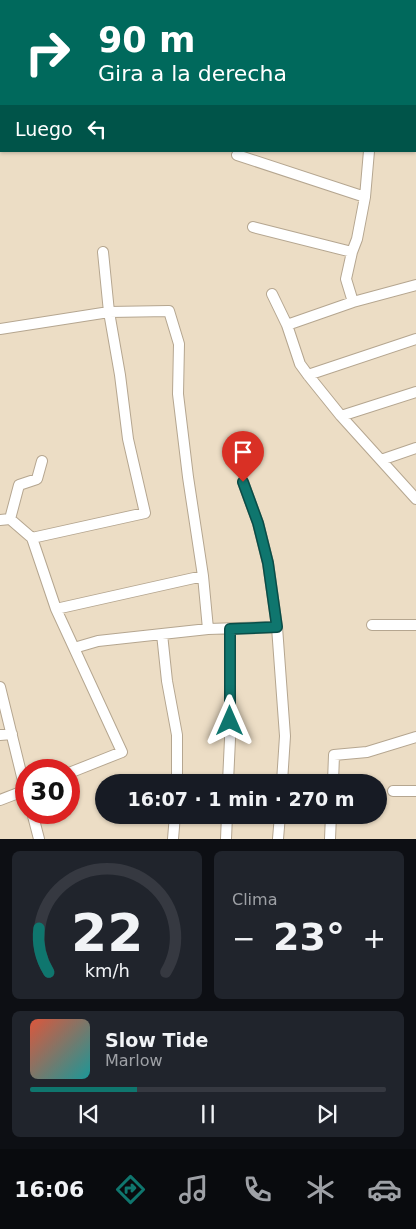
<!DOCTYPE html>
<html lang="es">
<meta charset="utf-8">
<style>
:root{--surface:#171b24;--page:#20242c;--text:#f1f3f6;--muted:#9ea1a6;--line:#363941;--accent:#0f766e}
body{margin:0;font-family:"DejaVu Sans",sans-serif;background:var(--page);color:var(--text);height:100vh;display:flex;flex-direction:column;font-size:19px;white-space:nowrap}
*{box-sizing:border-box;margin:0}
p{font-size:16px;color:var(--muted)}
.icon{flex:none;width:28px;height:28px;fill:none;stroke:currentColor;stroke-width:2;stroke-linecap:round;stroke-linejoin:round}
.map{position:relative;height:839px;overflow:hidden}
.side{display:flex;flex-direction:column;gap:12px;padding:12px;background:#0d0f14;flex:1}
.side>*{flex:none}
.banner{position:absolute;left:0px;top:0px;width:416px;height:152px;box-shadow:0 1px 4px #0004;background:#00695c;color:#fff;overflow:hidden}
.speed{position:absolute;left:15px;top:759px;display:flex;gap:10px;font-size:25px;font-weight:700;text-align:center}
.speed>*{display:grid;place-content:center;width:65px;height:65px;border-radius:50%;background:var(--surface);box-shadow:0 1px 4px #0004;line-height:1}
.speed .limit{border:8px solid #d22;background:#fff;color:#111}
.pin{position:absolute;display:grid;place-items:center;width:42px;height:42px;color:#fff;margin:-51px -21px;border-radius:50% 50% 50% 0;rotate:-45deg;box-shadow:0 0 5px #0007}
.pin .icon{rotate:45deg}
.me{position:absolute;width:55px;margin:-28px;rotate:0deg;stroke-linejoin:round;filter:drop-shadow(0 0 4px #0008)}
.turn{display:flex;align-items:center;gap:18px;height:105px;padding:0 15px;font-size:22px}
.turn .icon{width:65px;height:65px;stroke-width:2.5}
.turn b{display:block;font-size:35px;line-height:42px}
.then{display:flex;align-items:center;height:48px;padding:0 15px;background:#0003;gap:10px;font-size:19px}
.big{font-size:38px;font-weight:700;line-height:1.1}
.side .tile{flex:1;display:flex;flex-direction:column;justify-content:center;gap:8px;min-width:0;padding:0 18px;border-radius:8px;background:var(--page)}
.side .dial{align-items:center;gap:0}
.dial svg{height:130px;overflow:visible;fill:none;stroke:var(--line);stroke-width:7;stroke-linecap:round;text-anchor:middle}
.dial text{fill:var(--text);stroke:none}
.song{display:flex;align-items:center;gap:15px}
.cover{width:60px;height:60px;border-radius:8px;background:linear-gradient(135deg,hsl(10 70% 55%),hsl(180 70% 35%))}
.played{height:5px;border-radius:2px;background:linear-gradient(90deg,var(--accent) 30%,var(--line) 30%)}
.keys{display:flex;justify-content:space-around;direction:ltr}
.heat{display:flex;justify-content:space-between;align-items:center;font-size:28px;direction:ltr}
.side .tiles{flex:1;display:grid;gap:12px;grid-template-columns:1fr 1fr}
.tile:last-child{grid-column:span 2}
.trip{position:absolute;left:95px;top:774px;width:292px;height:50px;border-radius:25px;background:var(--surface);box-shadow:0 1px 4px #0004;font-weight:700;line-height:50px;text-align:center}
.tab-bar{display:flex;height:80px;justify-content:space-around;align-items:center;background:#090b0e;color:var(--muted)}
.tab-bar .icon{width:35px;height:35px}
.tab-bar .selected{color:var(--accent)}
.tab-bar b{font-size:22px;color:var(--text)}
.map>svg:first-child{display:block}
.lines{fill:none;stroke-linecap:round;stroke-linejoin:round}
.minor-casing{stroke:#b5a690;stroke-width:12}
.minor{stroke:#fff;stroke-width:10}
.route-casing{stroke:#0a4d48;stroke-width:12}
.route{stroke:#0f766e;stroke-width:9}
</style>
<div class="map">
<svg width="416" height="839" viewBox="0 0 416 839">
<rect width="100%" height="100%" fill="#ecddc5"/>
<g class="lines">
<defs>
<path id="minor" d="M411 0 414 1
M16 1 18 0
M226 1 232 0
M382 1V0
M0 16 1 15
M237 155 365 197
M253 227 352 252
M272 294 287 325 300 364 308 375 341 416 416 499
M353 302 346 279 352 252 357 239 365 197 369 151
M287 325 353 302 416 285
M0 329 109 312 169 311 179 344 178 394 188 477 203 576 208 629
M308 375 416 339
M341 416 416 392
M381 460 416 448
M243 482 258 523 268 563 277 627 285 736 282 782
M10 519 19 485 37 479 42 461
M0 520 10 519 32 538 56 609 122 752 69 773
M32 538 145 513 128 439 120 375 109 312 103 252
M56 609 203 576
M372 625H416
M162 634 167 681 177 735V782
M74 648 98 641 162 634 208 629 277 627
M0 687 26 793
M0 735 12 734
M228 782 230 739V629
M333 782 334 755 367 752 416 737
M393 791H416
M0 800 26 790
M32 812 39 839
M173 839 175 815
M226 839 227 815
M278 839 280 815
M330 839 331 815"/>
</defs>
<!-- minor casing -->
<use href="#minor" class="minor-casing"/>
<!-- minor -->
<use href="#minor" class="minor"/>
</g>
<g class="lines">
<defs>
<path id="route" d="M230 721V629L277 627 268 563 258 523 243 482"/>
</defs>
<!-- route casing -->
<use href="#route" class="route-casing"/>
<!-- route -->
<use href="#route" class="route"/>
</g>
</svg>
<div class="speed"><div class="limit">30</div></div>
<div class="pin" style="left:243px;top:482px;background:#d93025"><svg class="icon" aria-label="arrive" viewBox="0 0 24 24"><path d="M6 21V4h12l-3 4 3 4H6"/></svg></div>
<svg class="me" style="left:230px;top:721px" viewBox="-20 -20 40 40"><path d="M0-17L14 15 0 8-14 15z" fill="#0f766e" stroke="#fff" stroke-width="4"/></svg>
<div class="trip">16:07 · 1 min · 270 m</div>
<div class="banner">
<div class="turn"><svg class="icon" aria-label="right" viewBox="0 0 24 24"><path d="M7 20v-9h11M14 6l5 5-5 5"/></svg><div><b>90 m</b>Gira a la derecha</div></div>
<div class="then">Luego<svg class="icon" aria-label="left" viewBox="0 0 24 24"><path d="M17 20v-9H6M10 6l-5 5 5 5"/></svg></div>
</div>
</div>
<section class="side">
<div class="tiles">
<div class="tile dial"><svg viewBox="0 0 100 80">
<path d="M14 69A42 42 0 1 1 86 69"/>
<path d="M14 69A42 42 0 0 1 8 42" stroke="#0f766e"/>
<text x="50" y="56" font-size="32" font-weight="700">22</text>
<text x="50" y="72" font-size="11">km/h</text>
</svg></div>
<div class="tile"><p>Clima</p>
<div class="heat"><a>−</a><b class="big">23°</b><a>+</a></div>
</div>
<div class="tile">
<div class="song"><i class="cover"></i><div><b>Slow Tide</b><p>Marlow</p></div></div>
<div class="played"></div>
<div class="keys"><svg class="icon" aria-label="previous" viewBox="0 0 24 24"><path d="M18 5L8 12l10 7zM5 5v14"/></svg><svg class="icon" aria-label="pause" viewBox="0 0 24 24"><path d="M8 5v14M16 5v14"/></svg><svg class="icon" aria-label="next" viewBox="0 0 24 24"><path d="M6 5l10 7-10 7zM19 5v14"/></svg></div>
</div>
</div>
</section>
<nav class="tab-bar">
<b>16:06</b>
<svg class="icon selected" aria-label="directions" viewBox="0 0 24 24"><path d="M12 3l9 9-9 9-9-9zM9 14v-3h6M13 9l2 2-2 2"/></svg>
<svg class="icon" aria-label="music" viewBox="0 0 24 24"><path d="M9 18V5l10-2v13"/><circle cx="6" cy="18" r="3"/><circle cx="16" cy="16" r="3"/></svg>
<svg class="icon" aria-label="phone" viewBox="0 0 24 24"><path d="M5 4h4l2 5-3 2q2 4 5 5l2-3 5 2v4C11 20 4 13 5 4z"/></svg>
<svg class="icon" aria-label="climate" viewBox="0 0 24 24"><path d="M12 3v18M4 7l16 10M4 17L20 7"/></svg>
<svg class="icon" aria-label="car" viewBox="0 0 24 24"><path d="M5 17H2v-5l4-1 3-4h7l3 4 3 1v5h-3M9 17h6M6 11h13"/><circle cx="7" cy="17" r="2"/><circle cx="17" cy="17" r="2"/></svg>
</nav>
